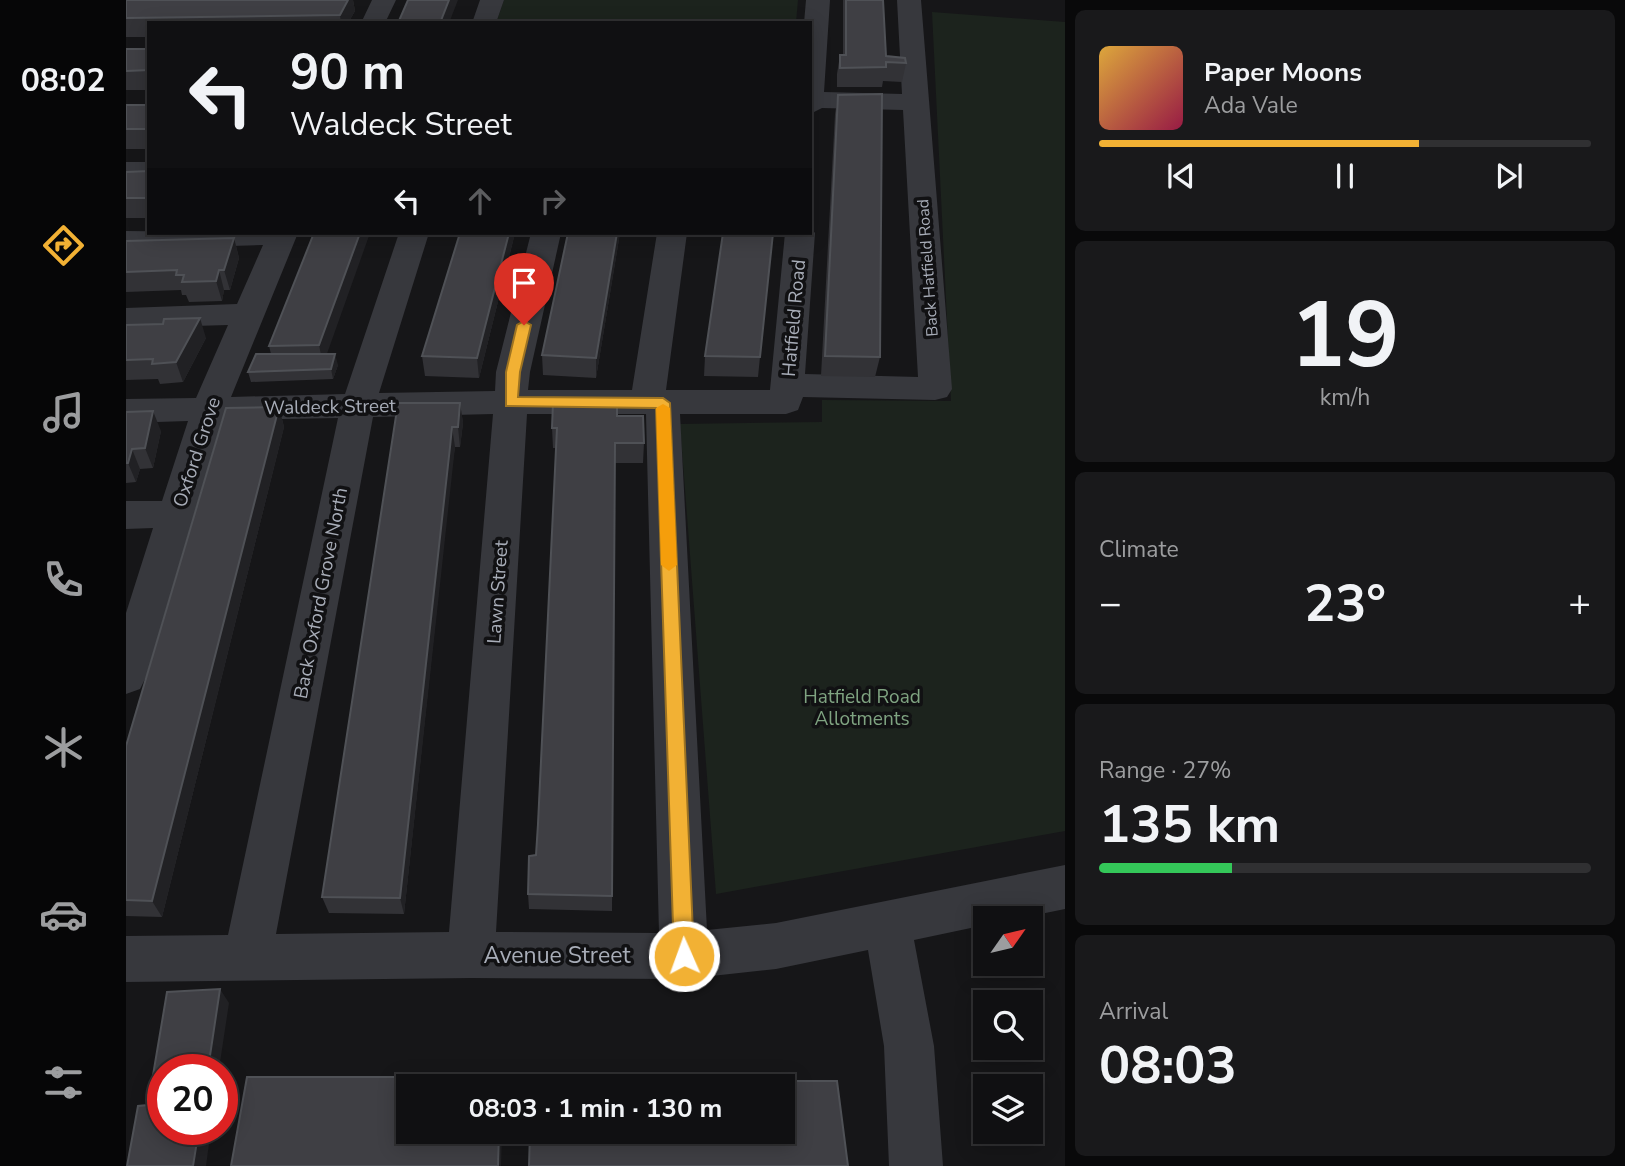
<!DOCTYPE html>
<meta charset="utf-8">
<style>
:root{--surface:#101012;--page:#19191b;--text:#f1f3f6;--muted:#9c9d9f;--line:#303032;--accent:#f2b134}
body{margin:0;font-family:"Nunito Sans",sans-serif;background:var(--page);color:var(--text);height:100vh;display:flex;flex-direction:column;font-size:26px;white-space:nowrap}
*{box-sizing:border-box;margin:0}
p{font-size:23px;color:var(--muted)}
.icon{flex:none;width:38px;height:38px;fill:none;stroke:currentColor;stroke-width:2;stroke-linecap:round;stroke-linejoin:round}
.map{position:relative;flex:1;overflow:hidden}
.side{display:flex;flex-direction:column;gap:10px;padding:10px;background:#09090a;width:560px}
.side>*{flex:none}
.top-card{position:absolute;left:21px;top:21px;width:665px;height:214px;border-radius:0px;box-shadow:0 4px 18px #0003,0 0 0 2px var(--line);background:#101012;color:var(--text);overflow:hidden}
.needle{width:46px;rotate:56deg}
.tools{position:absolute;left:847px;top:906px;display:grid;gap:14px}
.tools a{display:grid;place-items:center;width:70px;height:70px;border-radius:0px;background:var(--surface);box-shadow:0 4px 18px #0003,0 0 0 2px var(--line);font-size:35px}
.speed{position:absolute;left:21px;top:1054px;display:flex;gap:14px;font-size:35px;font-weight:700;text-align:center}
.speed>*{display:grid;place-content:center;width:91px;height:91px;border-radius:50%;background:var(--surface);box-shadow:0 4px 18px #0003,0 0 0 2px var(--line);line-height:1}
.speed .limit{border:10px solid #d22;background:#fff;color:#111}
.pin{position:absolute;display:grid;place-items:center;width:60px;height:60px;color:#fff;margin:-72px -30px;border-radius:50% 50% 50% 0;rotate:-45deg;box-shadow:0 0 7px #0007}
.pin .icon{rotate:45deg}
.me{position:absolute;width:77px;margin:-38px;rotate:358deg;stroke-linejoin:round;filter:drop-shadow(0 0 5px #0008)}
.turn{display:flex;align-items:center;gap:24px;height:147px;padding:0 28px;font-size:32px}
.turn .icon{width:91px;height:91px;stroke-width:2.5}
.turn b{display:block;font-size:49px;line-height:60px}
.lanes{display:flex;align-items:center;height:66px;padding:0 28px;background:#0003;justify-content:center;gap:35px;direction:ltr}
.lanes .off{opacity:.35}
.big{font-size:52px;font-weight:700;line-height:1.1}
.side .widget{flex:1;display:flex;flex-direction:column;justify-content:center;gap:10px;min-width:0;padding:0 24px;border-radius:10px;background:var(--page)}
.side .dial{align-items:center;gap:0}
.dial b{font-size:91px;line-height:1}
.song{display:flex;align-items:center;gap:21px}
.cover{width:84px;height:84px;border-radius:10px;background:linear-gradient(135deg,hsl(40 70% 55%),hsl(340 70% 35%))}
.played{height:7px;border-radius:4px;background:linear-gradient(90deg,var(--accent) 65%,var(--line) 65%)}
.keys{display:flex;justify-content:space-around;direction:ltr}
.heat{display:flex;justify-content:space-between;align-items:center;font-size:38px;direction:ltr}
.charge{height:10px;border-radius:5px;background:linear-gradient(90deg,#34c759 27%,var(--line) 0)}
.trip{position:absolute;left:270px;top:1074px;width:399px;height:70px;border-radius:0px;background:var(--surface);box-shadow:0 4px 18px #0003,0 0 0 2px var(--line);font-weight:700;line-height:70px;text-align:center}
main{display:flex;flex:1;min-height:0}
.tabs{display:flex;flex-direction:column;width:126px;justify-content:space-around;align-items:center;background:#060607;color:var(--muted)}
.tabs .icon{width:49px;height:49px}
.tabs .active{color:var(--accent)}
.tabs b{font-size:32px;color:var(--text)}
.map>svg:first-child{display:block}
.green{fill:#1c231d}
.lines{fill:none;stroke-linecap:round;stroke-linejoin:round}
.minor{fill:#37383d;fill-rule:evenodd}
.wall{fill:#323236}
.shaded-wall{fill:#212124}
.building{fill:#3f3f44;stroke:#4f5156;stroke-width:2}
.route{fill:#f2b134;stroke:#9d7322;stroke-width:2}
.slow{fill:#f59e0b}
.labels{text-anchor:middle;stroke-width:7;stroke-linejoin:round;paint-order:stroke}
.far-street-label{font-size:16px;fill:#a8adb8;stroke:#111113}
.street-label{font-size:19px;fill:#a8adb8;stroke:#111113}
.park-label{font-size:19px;fill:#7fa381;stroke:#111113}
.near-street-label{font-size:23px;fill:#a8adb8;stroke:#111113}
</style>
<main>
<nav class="tabs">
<b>08:02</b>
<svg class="icon active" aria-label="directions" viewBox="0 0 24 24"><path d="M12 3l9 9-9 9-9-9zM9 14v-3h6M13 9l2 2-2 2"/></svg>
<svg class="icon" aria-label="music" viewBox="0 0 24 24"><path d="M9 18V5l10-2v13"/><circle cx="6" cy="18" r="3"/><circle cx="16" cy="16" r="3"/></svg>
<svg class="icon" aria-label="phone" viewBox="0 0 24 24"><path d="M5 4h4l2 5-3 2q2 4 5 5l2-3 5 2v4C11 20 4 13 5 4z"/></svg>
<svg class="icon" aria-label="climate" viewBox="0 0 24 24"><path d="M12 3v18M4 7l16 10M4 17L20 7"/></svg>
<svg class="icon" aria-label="car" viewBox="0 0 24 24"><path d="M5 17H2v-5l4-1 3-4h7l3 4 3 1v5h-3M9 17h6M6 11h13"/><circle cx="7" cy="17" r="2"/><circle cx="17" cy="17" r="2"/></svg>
<svg class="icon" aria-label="filters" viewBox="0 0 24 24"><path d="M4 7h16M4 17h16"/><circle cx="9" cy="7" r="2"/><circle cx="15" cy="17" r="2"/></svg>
</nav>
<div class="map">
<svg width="939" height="1166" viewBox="0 0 939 1166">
<rect width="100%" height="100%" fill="#161618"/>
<!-- green -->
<path class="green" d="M378 0H672L670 23H370Z
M806 12 939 22V831L590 894 554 424 696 422V400L825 401Z"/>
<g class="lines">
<!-- minor -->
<path class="minor" d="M246 0H270L259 23H235Z
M354 0H378L370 23H346Z
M680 0H704L698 92 776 94 771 0H795L826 389 821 397 809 400 677 397 672 410 660 414H554L581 930 650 923 939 865V909L890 919H859V925L788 940 808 1046 817 1166H763L758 1046 742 950 650 969 558 979 345 978 0 982V936L102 935 212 418 96 420 20 677 14 689 0 694V613L27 528 0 529V501H36L62 421 0 423V399L70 398 102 325 0 328V308L111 304 137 245 0 249V231L172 233 105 397 219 394 273 233H303L253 393 369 391 370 372 405 233H435L404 372 402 390H506L531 233H561L540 390H644L659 233H684V227L689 233 679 374 792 377 777 110 696 108 684 114V23H678ZM367 414 323 932 150 934 247 417ZM401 414H520L533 933 370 932Z
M0 162H23V178H0Z"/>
</g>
<!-- wall -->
<path class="wall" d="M0 0H227L229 11 222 23H23V37H0Z
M717 0H757L760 56 780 63 776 82 757 81 756 87H711V74L714 55H717Z
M0 49H23V90H0Z
M712 95 754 357 749 377 695 376 709 114Z
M0 105H23V149H0Z
M23 171V218H0V172Z
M188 233 201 354 212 365 207 379 125 382 122 372 145 354 143 346Z
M334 233H389L353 378 299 376 296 356Z
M494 233 470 378 417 375 416 355Z
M108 238 113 258 104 290H98L96 301 63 302 60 295H56L55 290 0 292V241Z
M0 325 80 338 57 382 34 384 32 379 0 380Z
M579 356 634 357 632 377 578 376Z
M272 403H334L337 423 334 447H329L326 467 278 914 203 913 196 897Z
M153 407 158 427 36 917 0 916V746Z
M0 412 35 431 27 468 14 469 10 482 0 483Z
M491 416 518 443 517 463H489L486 911 403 909 402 894 410 855 430 448H427L426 428Z"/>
<!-- shaded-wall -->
<path class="shaded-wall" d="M222 0H227L229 11 222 23H215L214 15Z
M323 0H332L323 23H314Z
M234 233H244L197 365 193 345Z
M383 233H389L353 378 351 358Z
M491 233H494L470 378V358Z
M108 238 113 258 104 290 98 270Z
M93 270 98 290 96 301 90 281Z
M74 318 80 338 57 382 50 362Z
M209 354 212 365 207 379 205 369Z
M334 403 337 423 334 447 332 427Z
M153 407 158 427 36 917 26 901Z
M27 411 35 431 27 468 19 448Z
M326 427 329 447 278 914 274 898Z
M6 449 14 469 10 482 2 463Z
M94 989 103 1003 93 1069H82Z
M73 1129H85L80 1166H67Z
M373 1132H376L375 1166H372Z"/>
<!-- building -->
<path class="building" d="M0 0H222L214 15 0 18Z
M282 0H323L314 23H272Z
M720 0H757L760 56 779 58 780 63 760 62V67L714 68V55H720Z
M0 49H23V70L0 71Z
M756 94 754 357 699 356 712 95Z
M0 105H23V129H0Z
M23 171V198H0V172Z
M188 233H234L193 345 143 346Z
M334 233H383L351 358 296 356Z
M442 233H491L470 358 416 355Z
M597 233H647L634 357 579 356Z
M108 238 98 270H93L90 281 56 282 58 275H50L51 270 0 272V241Z
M74 318 50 362 26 364 27 359 0 360V325L37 324 38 319Z
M130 354H209L205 369 122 372Z
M272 403H334L332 427H326L324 447 274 898 196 897Z
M427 403H491V416H517L518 443H489L486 896 402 894 403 856 410 855 412 824 431 428H426Z
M153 407 26 901 0 900V746L100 408Z
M27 411 19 448 6 449 2 463H0V412Z
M94 989 82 1069H37V1129H73L67 1166H1L12 1106 22 1105 41 992Z
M121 1077H375V1087H282V1132H373L372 1166H105Z
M405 1081H711L722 1166H403L404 1132H656V1087H405Z"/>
<!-- route -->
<path class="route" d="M398 321 405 325 394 372 392 397 537 398 544 403 568 956 565 963 558 966 551 963 548 956 530 408 380 406V372L391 325Z"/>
<!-- slow -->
<path class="slow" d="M537 404 544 408 551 565 543 571 535 565 530 408Z"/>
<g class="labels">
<!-- far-street labels -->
<g class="far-street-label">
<text transform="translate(801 268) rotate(-94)" y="6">Back Hatfield Road</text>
</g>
<!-- street labels -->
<g class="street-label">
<text transform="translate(667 318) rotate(-85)" y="7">Hatfield Road</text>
<text transform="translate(204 406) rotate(-1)" y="7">Waldeck Street</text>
<text transform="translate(70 452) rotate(-72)" y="7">Oxford Grove</text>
<text transform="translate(371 592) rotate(-86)" y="7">Lawn Street</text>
<text transform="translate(194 593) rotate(-79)" y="7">Back Oxford Grove North</text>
</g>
<!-- park labels -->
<g class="park-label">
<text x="736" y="703">Hatfield Road<tspan x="736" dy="22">Allotments</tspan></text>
</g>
<!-- near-street labels -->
<g class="near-street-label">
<text x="431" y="963">Avenue Street</text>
</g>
</g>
</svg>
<div class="tools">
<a><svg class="needle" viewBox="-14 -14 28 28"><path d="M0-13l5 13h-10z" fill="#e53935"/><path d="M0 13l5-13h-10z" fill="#9c9d9f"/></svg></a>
<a><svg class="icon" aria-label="search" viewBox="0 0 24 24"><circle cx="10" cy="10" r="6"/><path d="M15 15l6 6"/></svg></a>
<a><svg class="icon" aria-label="layers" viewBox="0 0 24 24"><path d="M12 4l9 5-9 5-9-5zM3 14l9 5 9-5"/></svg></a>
</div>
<div class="speed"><div class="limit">20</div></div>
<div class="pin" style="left:398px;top:325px;background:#d93025"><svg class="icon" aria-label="arrive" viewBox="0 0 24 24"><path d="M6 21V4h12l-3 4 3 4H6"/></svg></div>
<svg class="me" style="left:558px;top:956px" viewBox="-20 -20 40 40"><circle r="17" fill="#f2b134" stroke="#fff" stroke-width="3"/><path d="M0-11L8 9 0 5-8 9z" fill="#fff"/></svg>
<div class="trip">08:03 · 1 min · 130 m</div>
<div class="top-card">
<div class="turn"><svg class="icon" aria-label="left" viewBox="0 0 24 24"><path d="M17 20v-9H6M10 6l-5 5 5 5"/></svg><div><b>90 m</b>Waldeck Street</div></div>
<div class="lanes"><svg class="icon" aria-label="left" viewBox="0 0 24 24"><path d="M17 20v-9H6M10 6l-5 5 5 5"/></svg><svg class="icon off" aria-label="ahead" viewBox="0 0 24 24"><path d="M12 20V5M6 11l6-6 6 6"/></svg><svg class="icon off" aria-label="right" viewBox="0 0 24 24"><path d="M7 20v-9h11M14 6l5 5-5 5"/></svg></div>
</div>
</div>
<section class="side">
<div class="widget">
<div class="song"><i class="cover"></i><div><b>Paper Moons</b><p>Ada Vale</p></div></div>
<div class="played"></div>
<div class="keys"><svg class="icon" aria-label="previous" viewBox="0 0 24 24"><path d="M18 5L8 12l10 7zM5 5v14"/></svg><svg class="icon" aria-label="pause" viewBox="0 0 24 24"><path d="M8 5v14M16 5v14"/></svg><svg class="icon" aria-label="next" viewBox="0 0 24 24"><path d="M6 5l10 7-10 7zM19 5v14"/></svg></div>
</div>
<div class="widget dial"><b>19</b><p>km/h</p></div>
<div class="widget"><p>Climate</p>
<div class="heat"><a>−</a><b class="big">23°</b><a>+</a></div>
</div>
<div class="widget"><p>Range · 27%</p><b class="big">135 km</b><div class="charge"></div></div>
<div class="widget"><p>Arrival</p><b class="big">08:03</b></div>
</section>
</main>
